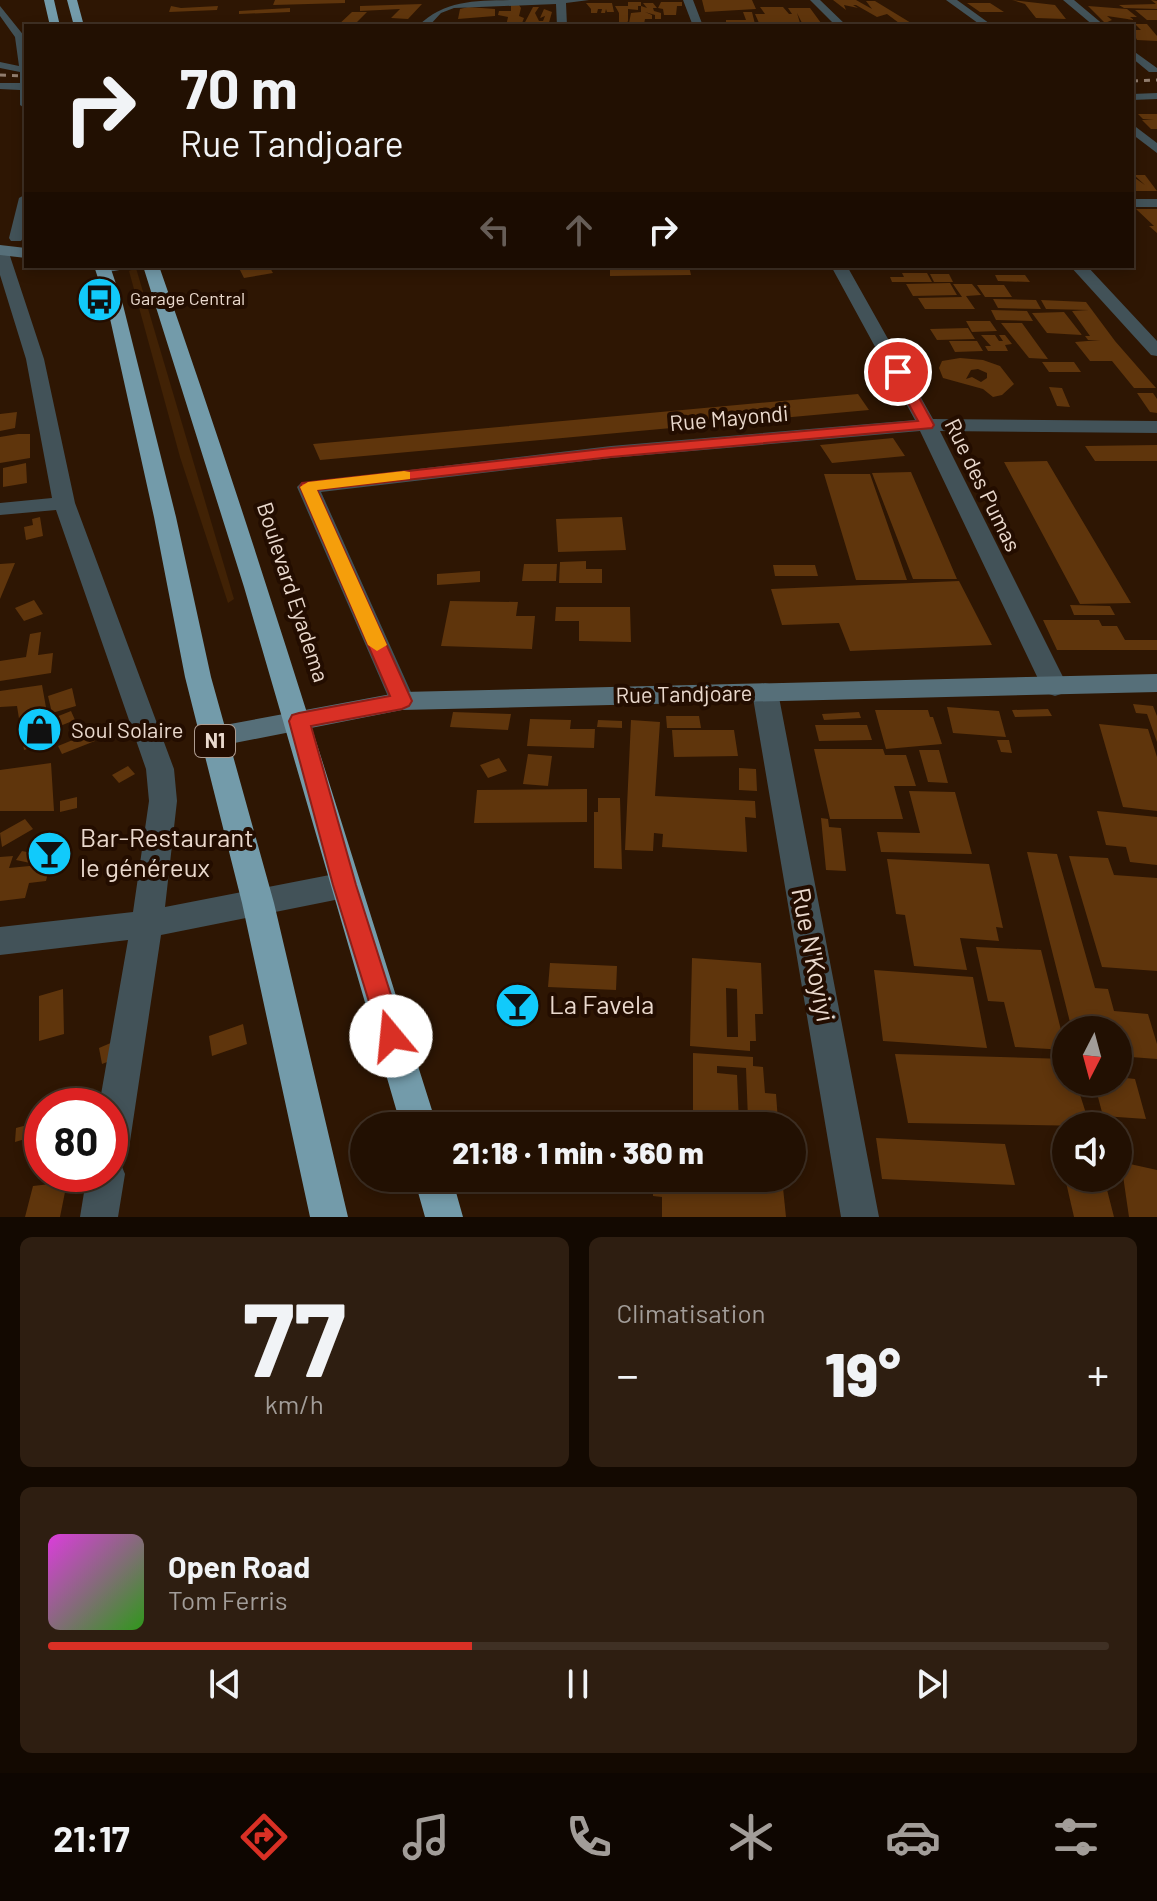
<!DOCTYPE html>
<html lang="fr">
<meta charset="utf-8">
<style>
:root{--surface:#221002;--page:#2e1e11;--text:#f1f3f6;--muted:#a29d99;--line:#3f3024;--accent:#d93025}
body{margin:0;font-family:Barlow,sans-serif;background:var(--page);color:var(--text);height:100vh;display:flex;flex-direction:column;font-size:30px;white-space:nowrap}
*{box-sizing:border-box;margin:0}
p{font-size:26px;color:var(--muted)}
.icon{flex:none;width:44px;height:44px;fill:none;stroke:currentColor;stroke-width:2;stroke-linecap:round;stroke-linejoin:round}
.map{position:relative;height:1217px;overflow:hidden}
.drawer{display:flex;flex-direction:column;gap:20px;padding:20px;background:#130901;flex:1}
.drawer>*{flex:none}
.hud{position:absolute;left:24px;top:24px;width:1110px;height:244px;border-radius:0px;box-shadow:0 4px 12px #0003,0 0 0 2px var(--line);background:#221002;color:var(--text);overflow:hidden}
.needle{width:52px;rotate:186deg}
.controls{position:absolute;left:1052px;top:1016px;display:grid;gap:16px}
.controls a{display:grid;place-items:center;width:80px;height:80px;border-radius:50%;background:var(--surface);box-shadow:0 4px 12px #0003,0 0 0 2px var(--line);font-size:40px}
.speed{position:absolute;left:24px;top:1088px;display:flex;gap:16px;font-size:40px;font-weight:700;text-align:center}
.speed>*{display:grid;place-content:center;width:104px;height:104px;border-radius:50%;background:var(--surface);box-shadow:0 4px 12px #0003,0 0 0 2px var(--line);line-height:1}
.speed .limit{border:12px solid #d22;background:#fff;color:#111}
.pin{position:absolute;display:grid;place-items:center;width:68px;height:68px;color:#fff;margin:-34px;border:4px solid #fff;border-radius:50%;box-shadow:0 2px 8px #0007}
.me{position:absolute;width:88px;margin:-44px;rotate:343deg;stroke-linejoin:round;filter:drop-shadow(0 0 6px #0008)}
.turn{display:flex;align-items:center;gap:28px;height:168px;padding:0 24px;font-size:36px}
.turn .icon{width:104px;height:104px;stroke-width:2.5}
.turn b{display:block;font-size:56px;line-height:68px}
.lanes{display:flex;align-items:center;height:76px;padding:0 24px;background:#0003;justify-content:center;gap:40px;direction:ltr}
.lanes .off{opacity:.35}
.big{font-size:60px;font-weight:800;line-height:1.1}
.drawer .tile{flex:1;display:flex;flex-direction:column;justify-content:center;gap:12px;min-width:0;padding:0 28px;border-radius:12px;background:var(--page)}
.drawer .dial{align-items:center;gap:0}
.dial b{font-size:104px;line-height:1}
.song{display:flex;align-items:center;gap:24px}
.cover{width:96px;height:96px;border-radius:12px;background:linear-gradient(135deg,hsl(300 70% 55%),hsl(110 70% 35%))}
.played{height:8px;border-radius:4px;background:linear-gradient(90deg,var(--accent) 40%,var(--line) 40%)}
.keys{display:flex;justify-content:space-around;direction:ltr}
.heat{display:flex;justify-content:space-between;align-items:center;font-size:44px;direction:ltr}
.drawer .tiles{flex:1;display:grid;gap:20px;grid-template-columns:1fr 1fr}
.tile:last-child{grid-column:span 2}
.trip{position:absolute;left:350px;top:1112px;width:456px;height:80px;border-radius:40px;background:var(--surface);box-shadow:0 4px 12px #0003,0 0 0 2px var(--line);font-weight:800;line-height:80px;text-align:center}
.tab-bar{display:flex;height:128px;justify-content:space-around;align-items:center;background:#0e0601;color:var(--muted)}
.tab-bar .icon{width:56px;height:56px}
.tab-bar .selected{color:var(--accent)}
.tab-bar b{font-size:36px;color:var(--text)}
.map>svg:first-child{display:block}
.green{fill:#412205}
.building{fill:#5f350c;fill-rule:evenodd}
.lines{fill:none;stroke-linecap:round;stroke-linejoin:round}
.street{fill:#425258;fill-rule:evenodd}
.secondary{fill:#566f79;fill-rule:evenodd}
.highway{fill:#739baa;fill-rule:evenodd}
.rail{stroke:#917d6e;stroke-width:3;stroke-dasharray:6 6;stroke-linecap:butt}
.route{fill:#d93025;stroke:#8d1f18;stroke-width:2}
.slow{fill:#f59e0b}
.labels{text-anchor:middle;stroke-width:8;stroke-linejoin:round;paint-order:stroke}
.far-poi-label{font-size:18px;fill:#ead9cd;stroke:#230d00;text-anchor:start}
.shield{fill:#230d00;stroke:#ae9c90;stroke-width:2}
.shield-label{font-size:20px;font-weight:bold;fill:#ead9cd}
.street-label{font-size:22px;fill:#ead9cd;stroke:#230d00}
.poi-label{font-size:22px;fill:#ead9cd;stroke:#230d00;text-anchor:start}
.near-poi-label{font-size:26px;fill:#ead9cd;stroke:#230d00;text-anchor:start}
.near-street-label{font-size:26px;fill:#ead9cd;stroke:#230d00}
</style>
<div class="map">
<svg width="1157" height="1217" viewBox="0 0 1157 1217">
<rect width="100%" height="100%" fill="#2e1603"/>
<!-- green -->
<path class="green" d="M136 268 234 599 228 603 180 457 129 271Z"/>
<!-- building -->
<path class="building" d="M275 0H345V3L273 5Z
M702 0H752L756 9 705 12Z
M833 0H856L872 9 866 1H875L916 26 899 23 887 14 877 17 856 5H853L858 8 844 5 846 10Z
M1012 0 1055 5 1066 19 1036 18 1025 4Z
M1151 0 1157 1V9L1124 8 1119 5 1156 4Z
M628 2H641V6H638V10L628 9V21L625 26H619V13L615 6H628Z
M661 2H682V6H677L676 15H664L663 9 658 8Z
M586 3H612L614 12H607L606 9 605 13H601L602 9H598L597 13H591V9Z
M643 3H653L657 8H653L654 11 661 13V19H655V15L645 12 652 15V19H645L644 24 639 26H632L629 23 631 13 641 12V6L647 8Z
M967 3H990L1004 12H980Z
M422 4 408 19 391 18 400 9 360 11V6Z
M511 5H519L521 8 519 16 524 18 521 26H506L508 17 498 15 499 11H511Z
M171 6 181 8 218 6 217 10 169 12Z
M1088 6 1127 9 1137 17H1130L1134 20 1107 16 1112 20 1105 23Z
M468 7 495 9V16L458 19 460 9Z
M533 7H539L535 13 539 21H543L545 16 540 18 544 9 552 12 548 26H523Z
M760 7H783L789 14H792L788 8H810L821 23H802L797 13 800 23H759L755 14H765Z
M290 8V12L239 14V11Z
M1135 10H1157V20H1147Z
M352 12H367L353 26H337Z
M743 12H752L755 24 726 23V20H746Z
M1135 24H1147L1157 36V41L1137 40 1132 30H1141Z
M1138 114H1157V129H1151L1142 120H1154L1143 119Z
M1134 175H1145L1157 191H1132V176L1145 185Z
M1136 209H1157V233L1149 226H1154Z
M238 266H269L273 273 244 278Z
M610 266H689L691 275 610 276Z
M902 273H927L932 282H892L890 277H904Z
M930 274H949L953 282H934Z
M995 275H1025L1030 282 998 281Z
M950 283 957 295 913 296 906 284Z
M953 284H972L981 295 966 296 975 309H925L918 298 962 297Z
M977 285H1004L1012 297H985Z
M993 299 1036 300 1041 309 998 308Z
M1041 300 1086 302 1115 341 1156 388H1134L1112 361H1090L1075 342 1100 340H1088L1085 336H1090L1072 311 1089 310 1046 309Z
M991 310 1027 311 1033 321 996 320Z
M1064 312 1082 335 1047 333 1032 313Z
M966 321H990L997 331 972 332Z
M1001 323H1022L1048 359 1029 358Z
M968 328 975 339 937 340 930 329Z
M981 335H995L999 341H1003L999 335H1005L1012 344 1005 345 1008 351H988L985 346H991Z
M949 341H977L983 351 955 352Z
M960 358 983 360 1000 366 1014 384 1002 395 993 397 983 389 943 378 939 368 942 361ZM978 369 987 373V378L981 382 972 377 966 379 971 370Z
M1042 362H1074L1081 372H1049Z
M1049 387 1062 388 1070 407 1057 406Z
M1137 393H1153L1157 399V413L1150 412Z
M858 394 869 410 320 460 313 444Z
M17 412 15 428 0 431V414Z
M18 434H30V458L0 463V437Z
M893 438 905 456 832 463 820 445Z
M1157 445V461H1095L1085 446Z
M1047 461 1131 603 1080 604 1004 462Z
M26 463 27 483 3 487V468Z
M911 472 957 579H913L872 473Z
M824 474H870L907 580H856Z
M40 517 43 536 26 540 24 527 33 525 32 519Z
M622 517 626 550 558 552 556 519Z
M586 561V569H602V583H559L560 562Z
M15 563 0 599V564Z
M524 564H557L556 581H522Z
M773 565H815L818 576H775Z
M480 571V582L437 585V574Z
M959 581 992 645 850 651 839 623 782 625 771 589Z
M34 600 43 614 24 621 15 608Z
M450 601 518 602 516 616H535L532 649 441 646Z
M1070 605 1110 606 1115 615H1074Z
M556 607H630L631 642 579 641V621H555Z
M1043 620H1099L1102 626H1117L1125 640H1157V650H1057Z
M41 632 38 655 53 653 51 673 0 681V661L26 657 30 634Z
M42 685 52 741 24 750 17 706 0 707V691Z
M72 688 76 706 52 713 48 696Z
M1133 704 1153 706 1157 716V742L1147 714 1136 713Z
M947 707 999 711 1006 737 953 733Z
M1048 709 1052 716 1015 717 1012 710Z
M875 710H928L930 717H933L942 744 886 749Z
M71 711 75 720 55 728 51 719Z
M453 712 511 714 508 730 450 727Z
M859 712 861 718 824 720 822 714Z
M666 716H699L701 728H667Z
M530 719 571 720 570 729H595L594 748 527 746Z
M598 720 622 721V728L597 727Z
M631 720 660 722 655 796 755 801 756 818 745 817 747 852 662 847 663 834 654 833 653 851 625 850Z
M1099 724 1148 729 1157 757V811L1123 807Z
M815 725H867L872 740 819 741Z
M672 730H734L738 756 674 757Z
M90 733 95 741 62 754 58 746Z
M997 740H1009L1012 753 1001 752Z
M814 749H883L885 755H906L916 786H894L903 819H830Z
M919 750H939L948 783 928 782Z
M528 754 552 756 548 786 523 784Z
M499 758 507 771 488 778 480 765Z
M51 763 54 811H0V770Z
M128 766 135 774 119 783 112 775Z
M739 768 756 769 757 791 739 790Z
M587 789V822L474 823 477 790Z
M909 791 955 792 972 854 881 852 877 832 920 833Z
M77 797V808L60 812V801Z
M598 798H620L622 869 594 868V812H598Z
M1097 811 1157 817V865L1130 862 1126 847 1106 845Z
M821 818 828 819 829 827 841 828 846 871 826 870Z
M25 819 33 829 2 847 0 833Z
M22 851 41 855 35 864 16 860Z
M1027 852 1057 854 1095 988 1108 989 1114 1011 1148 1014 1157 1044V1059L1118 1056V1030H1072Z
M13 856 9 868 50 864 46 881 29 883 25 898 0 901V857Z
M1069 856 1108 858 1114 875 1157 878V971L1102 967Z
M887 859 989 864 1003 928 996 927 999 941 960 938 967 970 914 966 905 915 896 914Z
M976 947 1041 950 1066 1050 1015 1047 1004 1002 988 1001Z
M692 958 761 963 763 1014H755L756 1041H750V1051L690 1046ZM726 988 737 989 738 1037H727Z
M550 963 617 966 616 990 548 987Z
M874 970 973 977 987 1048 883 1041Z
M63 989 64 1034 39 1041V996Z
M243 1024 247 1044 212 1056 209 1036Z
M113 1042 115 1059 102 1064 99 1048Z
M693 1053 753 1057V1066L763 1067 765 1093 776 1094 778 1121 748 1119 746 1068 717 1066V1073L737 1075 739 1123 693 1120Z
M895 1054 1066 1059V1082H1076L1090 1126 908 1123Z
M1118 1077 1135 1079 1146 1119 1103 1116 1094 1082H1118Z
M625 1114 657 1116V1126H625Z
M42 1121V1134L15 1142 16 1128Z
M876 1138 1005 1144 1015 1185 882 1179Z
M1057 1144H1066V1176H1065Z
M1121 1162 1157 1170V1217H1129Z
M653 1178H782L786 1217H662V1197L653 1196Z
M1065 1178H1104L1114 1217H1074Z
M67 1182 60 1217H25L33 1186Z"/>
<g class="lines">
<!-- street -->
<path class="street" d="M511 0H589L566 3 567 26H557L556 4 454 8 441 13 429 26H418C445 0 473 1 511 0Z
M683 0H693L703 26H693Z
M810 0H820L847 26H836Z
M946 0H957L993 26H982Z
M1063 0H1074L1105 26H1094Z
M0 6 25 37 26 109 20 105V90L0 89V83H20V72L0 68V62L19 66 15 37 0 16Z
M1132 50 1157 68V72H1149L1132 58Z
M1157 93V99L1132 100V94Z
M1132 124 1157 143V153L1132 134Z
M26 194 23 238 21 241H11L9 238 19 198Z
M1132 199H1157V207H1132Z
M0 245 8 250 44 359 75 503 174 769 177 801 165 907 345 872 356 876 360 885 356 894 345 898 161 935 129 1148 120 1162 125 1174 118 1217H80L87 1174H110V1106H99L128 940 0 955V927L133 912 149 801 146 769 56 510 0 515V503L52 498 26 359 0 275Z
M831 266H847L933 419 1157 421V433L940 431 1068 687 1064 693 1055 696 1046 693 1042 687 920 431 611 458 321 492 415 701 411 708 402 710 393 708 297 487 301 483 611 446 915 420Z
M1070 266H1087L1157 341V356L1151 355Z
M765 683 774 685 778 692 879 1217H841L752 692 756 685Z"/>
<!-- secondary -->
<path class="secondary" d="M0 245 26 248V258L0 255Z
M89 266H128C119 273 98 273 89 266Z
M1157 674V692L402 710 214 747 204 744 200 737 204 730 214 727 402 692Z"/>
<!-- highway -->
<path class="highway" d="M44 0H54L60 26H50Z
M67 0H77L84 26H74Z
M94 266H110L123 305 176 517 211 677 274 903 348 1217H310L242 903 185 677 154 517 107 305Z
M143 266H159C259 550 346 839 437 1126H401L244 587Z
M414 1178H452L463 1217H425Z"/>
<!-- rail -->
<path class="rail" d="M0 75 26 76
M1132 81 1157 80"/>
</g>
<!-- route -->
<path class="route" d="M898 368 905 372 934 425 932 428 611 457 317 490 412 701 409 706 402 709 311 726 356 885 404 1036 400 1044 391 1048 382 1044 333 885 289 721 292 715 299 713 390 696 300 487 302 483 611 448 918 421 891 372Z"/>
<!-- slow -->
<path class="slow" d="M404 471 410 472V479L317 490 387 645 377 651 368 645 300 487 308 482Z"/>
<!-- icons -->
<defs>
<symbol id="bus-disc" viewBox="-11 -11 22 22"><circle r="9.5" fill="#11cafb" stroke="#230d00"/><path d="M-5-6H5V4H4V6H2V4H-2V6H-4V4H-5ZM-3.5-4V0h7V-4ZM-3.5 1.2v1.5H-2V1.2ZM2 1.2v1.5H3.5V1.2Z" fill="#111"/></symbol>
<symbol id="shop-disc" viewBox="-11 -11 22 22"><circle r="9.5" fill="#11cafb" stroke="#230d00"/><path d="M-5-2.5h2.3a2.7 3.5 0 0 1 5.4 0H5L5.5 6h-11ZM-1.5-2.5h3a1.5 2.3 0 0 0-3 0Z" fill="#111"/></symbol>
<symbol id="bar-disc" viewBox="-11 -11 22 22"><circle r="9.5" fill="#11cafb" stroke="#230d00"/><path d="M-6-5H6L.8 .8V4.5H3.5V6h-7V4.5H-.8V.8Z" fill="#111"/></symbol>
</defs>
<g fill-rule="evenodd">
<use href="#bus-disc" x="74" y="274" width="51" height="51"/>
<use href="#shop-disc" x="14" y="704" width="51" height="51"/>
<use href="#bar-disc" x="24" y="828" width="51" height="51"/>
<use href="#bar-disc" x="492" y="980" width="51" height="51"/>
</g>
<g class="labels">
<!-- far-poi labels -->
<g class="far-poi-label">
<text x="130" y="305">Garage Central</text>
</g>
<!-- shield labels -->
<rect class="shield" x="195" y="725" width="40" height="32" rx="6"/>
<g class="shield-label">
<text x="215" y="748">N1</text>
</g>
<!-- street labels -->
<g class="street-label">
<text transform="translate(729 418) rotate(-5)" y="8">Rue Mayondi</text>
<text transform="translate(983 485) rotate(64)" y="8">Rue des Pumas</text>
<text transform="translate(293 592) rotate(72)" y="8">Boulevard Eyadema</text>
<text transform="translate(684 694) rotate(-1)" y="8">Rue Tandjoare</text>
</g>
<!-- poi labels -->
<g class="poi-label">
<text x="71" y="738">Soul Solaire</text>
</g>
<!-- near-poi labels -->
<g class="near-poi-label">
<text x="80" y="847">Bar-Restaurant<tspan x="80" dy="30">le généreux</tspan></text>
<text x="549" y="1014">La Favela</text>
</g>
<!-- near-street labels -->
<g class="near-street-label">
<text transform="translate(813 955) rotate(79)" y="9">Rue N'Koyiyi</text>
</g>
</g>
</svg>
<div class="controls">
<a><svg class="needle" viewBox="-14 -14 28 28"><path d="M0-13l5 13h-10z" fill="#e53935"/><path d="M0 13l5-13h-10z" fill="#a29d99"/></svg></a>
<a><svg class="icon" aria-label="sound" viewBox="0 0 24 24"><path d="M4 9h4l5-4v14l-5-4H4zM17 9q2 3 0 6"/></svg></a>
</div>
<div class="speed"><div class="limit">80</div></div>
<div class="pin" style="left:898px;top:372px;background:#d93025"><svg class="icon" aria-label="arrive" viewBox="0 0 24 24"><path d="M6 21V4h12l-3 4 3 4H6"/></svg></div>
<svg class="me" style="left:391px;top:1036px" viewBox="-20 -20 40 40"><circle r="19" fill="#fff"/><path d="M0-13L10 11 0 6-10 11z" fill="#d93025"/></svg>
<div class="trip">21:18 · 1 min · 360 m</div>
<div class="hud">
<div class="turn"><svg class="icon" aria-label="right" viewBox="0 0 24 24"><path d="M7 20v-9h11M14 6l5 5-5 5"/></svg><div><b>70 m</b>Rue Tandjoare</div></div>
<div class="lanes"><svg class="icon off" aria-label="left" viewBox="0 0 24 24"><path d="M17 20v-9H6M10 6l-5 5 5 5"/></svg><svg class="icon off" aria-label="ahead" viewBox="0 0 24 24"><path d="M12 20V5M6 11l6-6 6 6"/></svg><svg class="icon" aria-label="right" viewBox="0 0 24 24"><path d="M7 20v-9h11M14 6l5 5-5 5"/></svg></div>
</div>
</div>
<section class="drawer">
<div class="tiles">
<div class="tile dial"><b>77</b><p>km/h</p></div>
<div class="tile"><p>Climatisation</p>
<div class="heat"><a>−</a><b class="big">19°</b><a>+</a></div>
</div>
<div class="tile">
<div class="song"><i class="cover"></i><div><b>Open Road</b><p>Tom Ferris</p></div></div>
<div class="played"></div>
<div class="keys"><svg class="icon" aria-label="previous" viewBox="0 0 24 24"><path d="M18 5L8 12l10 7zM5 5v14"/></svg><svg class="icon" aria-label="pause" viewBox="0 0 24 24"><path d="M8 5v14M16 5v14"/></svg><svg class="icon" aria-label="next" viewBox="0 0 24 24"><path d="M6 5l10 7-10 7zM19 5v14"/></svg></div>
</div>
</div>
</section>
<nav class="tab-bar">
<b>21:17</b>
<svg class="icon selected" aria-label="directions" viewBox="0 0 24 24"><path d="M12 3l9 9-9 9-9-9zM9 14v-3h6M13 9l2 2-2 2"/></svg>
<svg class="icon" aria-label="music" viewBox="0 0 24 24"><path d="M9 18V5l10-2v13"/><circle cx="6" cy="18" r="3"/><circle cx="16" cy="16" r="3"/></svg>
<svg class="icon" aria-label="phone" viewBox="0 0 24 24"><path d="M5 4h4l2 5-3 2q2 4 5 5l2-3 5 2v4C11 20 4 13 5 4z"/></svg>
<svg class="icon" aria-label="climate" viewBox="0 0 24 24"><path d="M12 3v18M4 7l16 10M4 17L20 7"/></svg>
<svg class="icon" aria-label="car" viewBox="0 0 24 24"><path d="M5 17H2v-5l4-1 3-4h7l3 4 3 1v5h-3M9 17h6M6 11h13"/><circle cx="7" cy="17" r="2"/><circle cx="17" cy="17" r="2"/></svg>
<svg class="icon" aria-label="filters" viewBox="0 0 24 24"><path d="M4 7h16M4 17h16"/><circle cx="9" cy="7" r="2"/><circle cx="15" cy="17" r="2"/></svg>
</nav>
